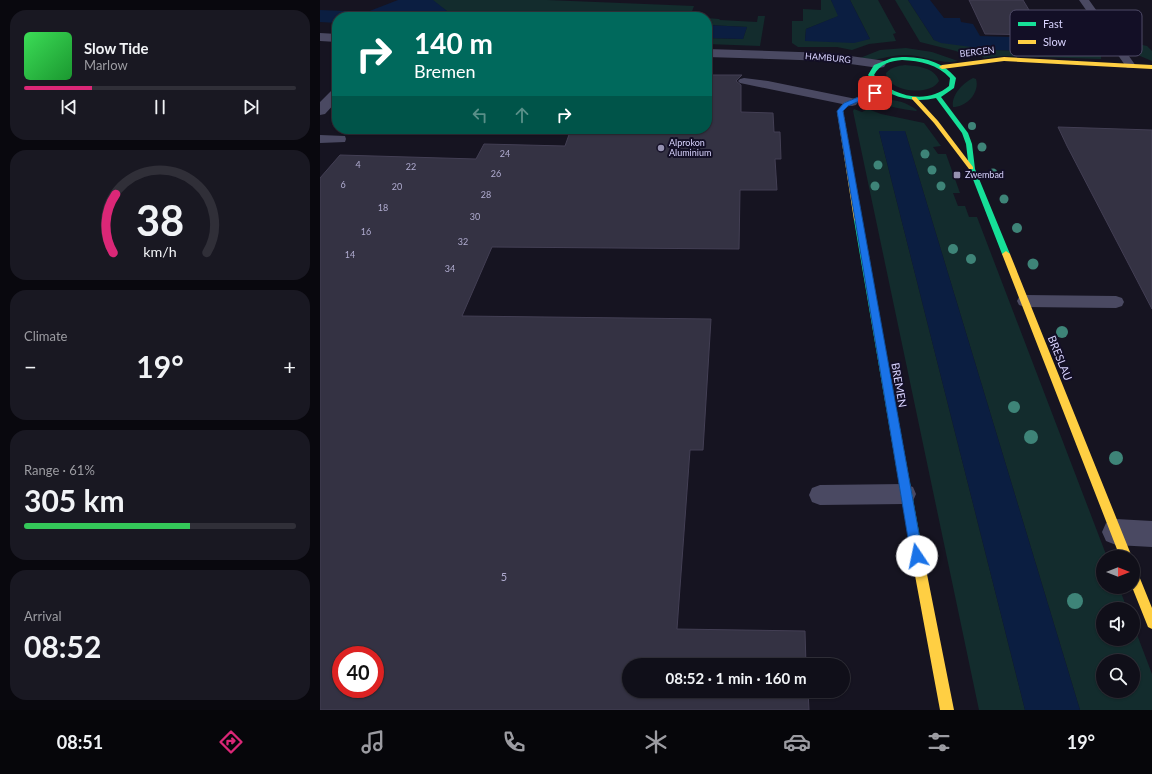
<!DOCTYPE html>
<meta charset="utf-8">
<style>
:root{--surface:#100f19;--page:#191822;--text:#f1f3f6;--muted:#9c9ca2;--line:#302f38;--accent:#db2777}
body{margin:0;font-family:Lato,sans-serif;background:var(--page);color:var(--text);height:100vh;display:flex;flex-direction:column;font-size:15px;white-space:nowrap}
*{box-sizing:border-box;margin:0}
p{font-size:13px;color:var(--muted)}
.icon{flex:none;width:22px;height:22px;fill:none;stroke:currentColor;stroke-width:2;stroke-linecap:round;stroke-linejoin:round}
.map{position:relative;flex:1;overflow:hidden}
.side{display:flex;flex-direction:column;gap:10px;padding:10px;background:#09080e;width:320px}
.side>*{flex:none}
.banner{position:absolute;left:12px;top:12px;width:380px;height:122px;border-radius:16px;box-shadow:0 1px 3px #0004,0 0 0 1px var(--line);background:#00695c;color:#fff;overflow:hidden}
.needle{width:26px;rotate:90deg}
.fabs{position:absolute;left:776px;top:550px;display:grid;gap:8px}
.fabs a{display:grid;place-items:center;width:44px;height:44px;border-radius:50%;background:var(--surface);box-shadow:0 1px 3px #0004,0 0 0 1px var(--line);font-size:20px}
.speed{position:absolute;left:12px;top:646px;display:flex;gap:8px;font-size:20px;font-weight:700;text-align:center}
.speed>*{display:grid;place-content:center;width:52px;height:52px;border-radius:50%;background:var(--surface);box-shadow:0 1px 3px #0004,0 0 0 1px var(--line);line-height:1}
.speed .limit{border:6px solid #d22;background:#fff;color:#111}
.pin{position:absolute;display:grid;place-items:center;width:34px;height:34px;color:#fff;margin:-17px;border-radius:8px;box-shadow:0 2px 6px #0006}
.me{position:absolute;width:44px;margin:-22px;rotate:349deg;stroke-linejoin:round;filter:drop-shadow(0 0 3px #0008)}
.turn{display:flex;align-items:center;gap:14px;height:84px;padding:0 16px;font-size:18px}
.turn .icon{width:52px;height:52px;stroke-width:2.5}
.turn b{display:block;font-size:28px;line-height:34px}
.lanes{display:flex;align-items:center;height:38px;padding:0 16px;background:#0003;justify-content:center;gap:20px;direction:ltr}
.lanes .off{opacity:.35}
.big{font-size:30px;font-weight:700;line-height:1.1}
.side .tile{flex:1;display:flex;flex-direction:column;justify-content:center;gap:6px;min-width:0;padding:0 14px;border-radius:16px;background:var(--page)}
.side .dial{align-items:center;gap:0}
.dial svg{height:104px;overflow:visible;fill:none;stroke:var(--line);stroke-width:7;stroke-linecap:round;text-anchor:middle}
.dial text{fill:var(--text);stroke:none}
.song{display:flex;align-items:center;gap:12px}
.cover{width:48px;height:48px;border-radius:6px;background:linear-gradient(135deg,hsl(130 70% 55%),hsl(130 70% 35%))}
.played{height:4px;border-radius:2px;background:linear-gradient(90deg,var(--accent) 25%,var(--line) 25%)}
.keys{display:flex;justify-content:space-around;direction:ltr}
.heat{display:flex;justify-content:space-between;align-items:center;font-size:22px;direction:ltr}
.charge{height:6px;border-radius:3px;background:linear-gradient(90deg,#34c759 61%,var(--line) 0)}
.trip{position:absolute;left:302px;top:658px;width:228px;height:40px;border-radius:20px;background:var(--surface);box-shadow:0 1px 3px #0004,0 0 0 1px var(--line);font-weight:700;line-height:40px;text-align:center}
.menu{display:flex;height:64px;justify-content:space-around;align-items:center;background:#06060a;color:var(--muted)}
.menu .icon{width:28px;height:28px}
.menu .selected{color:var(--accent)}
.menu b{font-size:18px;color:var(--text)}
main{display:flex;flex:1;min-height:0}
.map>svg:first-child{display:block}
.green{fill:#132c2d;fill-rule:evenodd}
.water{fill:#0b1e41}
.building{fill:#343243;stroke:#433f54;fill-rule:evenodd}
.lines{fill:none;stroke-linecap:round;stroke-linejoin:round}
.lane{fill:#4a4962;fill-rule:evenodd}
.street{fill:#4a4962;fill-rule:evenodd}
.fast{fill:#16e098;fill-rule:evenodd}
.slow{fill:#ffcf43;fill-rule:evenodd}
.tree{fill:#3e8478}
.route{fill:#1a73e8;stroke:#114b97}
.poi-dot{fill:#9591b1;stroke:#130f26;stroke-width:1.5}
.labels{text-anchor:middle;stroke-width:4;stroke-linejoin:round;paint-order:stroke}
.far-street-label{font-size:9px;fill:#d9d4ff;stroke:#130f26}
.far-poi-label{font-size:9px;fill:#d9d4ff;stroke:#130f26;text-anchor:start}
.number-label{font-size:9px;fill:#b0acd0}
.street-label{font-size:11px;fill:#d9d4ff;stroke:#130f26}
.near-number-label{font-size:11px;fill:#b0acd0}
.key{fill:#130f26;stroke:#4e4a67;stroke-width:1}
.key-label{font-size:11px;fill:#d9d4ff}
</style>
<main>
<section class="side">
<div class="tile">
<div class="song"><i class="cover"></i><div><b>Slow Tide</b><p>Marlow</p></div></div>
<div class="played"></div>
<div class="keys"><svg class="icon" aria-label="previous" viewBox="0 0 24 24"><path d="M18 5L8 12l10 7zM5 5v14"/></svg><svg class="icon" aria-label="pause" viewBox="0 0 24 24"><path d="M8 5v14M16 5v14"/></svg><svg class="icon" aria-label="next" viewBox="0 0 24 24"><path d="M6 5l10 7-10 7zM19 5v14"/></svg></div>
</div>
<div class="tile dial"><svg viewBox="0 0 100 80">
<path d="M14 69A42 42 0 1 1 86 69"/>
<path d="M14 69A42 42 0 0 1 16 24" stroke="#db2777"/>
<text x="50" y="56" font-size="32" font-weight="700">38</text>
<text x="50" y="72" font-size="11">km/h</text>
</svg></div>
<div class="tile"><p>Climate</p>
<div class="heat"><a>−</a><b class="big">19°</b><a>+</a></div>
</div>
<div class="tile"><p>Range · 61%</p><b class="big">305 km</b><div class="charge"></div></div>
<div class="tile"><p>Arrival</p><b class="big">08:52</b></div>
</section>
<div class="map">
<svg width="832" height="710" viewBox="0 0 832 710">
<rect width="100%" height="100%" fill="#161421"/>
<!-- green -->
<path class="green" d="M112 0H227L374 6 370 17H183L132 15Z
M501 0H511L519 16 486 29 485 41 550 39 530 0H558L576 33 573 34 576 41 549 44 532 50 517 47H478L472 43V21H483V9L501 10Z
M575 0H588L614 40 675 50 781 54V59L684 56 664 58 661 55 650 57 636 51 600 42Z
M438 16H445L440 46 387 44V38L423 39 427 27 387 25V18L399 19 400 20 437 22Z
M809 42 827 46 832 51V61L820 56Z
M586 48 612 52 638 61C622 65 602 55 586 55 571 54 554 63 540 58L560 50Z
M585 65C596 66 615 67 619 81 610 97 567 92 566 73 572 67 577 66 585 65Z
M653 78 656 79C660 92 647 107 633 107 631 95 643 83 653 78Z
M556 100C571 98 585 101 597 110L596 111C582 109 568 107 555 101Z
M534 109 542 112 548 109 561 114 604 123 621 146 613 147 618 154H626L640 193H633L638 206H645L649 217H657L787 557H783V587H799L807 609H783V639H813V624L832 674V710H760L585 131H559L705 710H659L533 111ZM783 661H813V691H783Z"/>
<!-- water -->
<path class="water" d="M78 0H113L132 15 183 17H17V23L0 22V10L47 12Z
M511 0H530L550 39 534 43 485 41 486 29 518 16Z
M588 0H610L624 18H640L641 22 653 24 660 36 773 40 781 54 675 50 621 43 614 40Z
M387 25 427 27 423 39 387 38Z
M559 131H585L760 710H705Z"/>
<!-- building -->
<path class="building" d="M649 0H703L724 35 665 34Z
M387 75H422L416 81 421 85V112L453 113 454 132H460L461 159H455L457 190H420L419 249 172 247 142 316 391 319 383 450H370L357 629 485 631 486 665H309V691H488L489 710H0V178L20 155 156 159 164 144 245 146 251 129H387ZM21 655H55V689H21Z
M738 127 832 130V309L747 146Z"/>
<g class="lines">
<!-- lane -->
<path class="lane" d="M759 0H769L816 66 815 68H807Z
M424 78 448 81 536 99 538 102 536 105 532 106 420 83 418 81 420 79Z
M0 135 25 136 26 139 25 142 0 143Z
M705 295 796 296 802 298 804 302 802 306 796 308 705 307 699 305 697 301 699 297Z
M585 484 593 487 596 494 593 501 585 504 500 505 492 502 489 495 492 488 500 485Z"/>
<!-- street -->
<path class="street" d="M0 33 17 34V42L0 41Z
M387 49 509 53 559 60 564 61 566 64 564 67 559 68 509 61 387 57Z
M17 89V101L5 114 0 115V102L12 90Z
M796 519 832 521V547L796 545 786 541 782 532 786 523Z"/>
<!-- fast -->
<path class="fast" d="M582 57C603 57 622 61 636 78L634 88 621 97 648 133 652 144 655 169 690 254 689 256 686 257 682 254 649 169 646 144 642 133 616 98C591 104 564 96 548 75L554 65 572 58ZM582 60C601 61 617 64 630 78L629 86C607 105 572 97 554 75 560 64 570 61 582 60Z
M535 218H541L542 220 603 554 601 558 597 560 593 558 591 554 534 220Z"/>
<!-- slow -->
<path class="slow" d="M684 57 832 65V69L684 61 622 69 619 67 622 65Z
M563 87 565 88V90L528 105 523 111 542 220 538 222 534 220 517 111 524 103Z
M592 97H596L618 121 653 167V169H649L614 123 592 99Z
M686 251 690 254 812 557H800L682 254Z
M597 548 601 550 603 554 634 710H620L591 554 593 550Z
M813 569 817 571 832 608V629L828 627 812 587H813Z"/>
</g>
<!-- trees -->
<g class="tree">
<circle cx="652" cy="126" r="4"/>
<circle cx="662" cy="147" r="4.5"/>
<circle cx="605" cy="154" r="4.5"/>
<circle cx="558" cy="165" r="4.5"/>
<circle cx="612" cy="170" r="4.5"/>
<circle cx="673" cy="173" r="4.5"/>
<circle cx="555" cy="186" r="4.5"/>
<circle cx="621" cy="186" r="4.5"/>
<circle cx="684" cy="199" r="4.5"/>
<circle cx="697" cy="228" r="5"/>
<circle cx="633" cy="249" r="5"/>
<circle cx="651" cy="259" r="5"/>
<circle cx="713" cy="264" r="5.5"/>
<circle cx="742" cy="332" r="6"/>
<circle cx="694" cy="407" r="6"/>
<circle cx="711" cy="437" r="7"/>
<circle cx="796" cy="458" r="7"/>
<circle cx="755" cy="601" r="8"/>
</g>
<!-- route -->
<path class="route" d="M553 91 558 93 528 106 523 111 603 556 601 560 597 561 593 560 591 556 517 111 524 103Z"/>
<!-- markers -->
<g class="poi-dot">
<circle cx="341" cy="148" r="4"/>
<rect x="633" y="171" width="8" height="8" rx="2"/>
</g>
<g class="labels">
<!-- far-street labels -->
<g class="far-street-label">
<text transform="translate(657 52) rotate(-7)" y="3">BERGEN</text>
<text transform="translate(508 58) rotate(5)" y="3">HAMBURG</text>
</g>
<!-- far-poi labels -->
<g class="far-poi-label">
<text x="349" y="146">Alprokon<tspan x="349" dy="10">Aluminium</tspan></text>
<text x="645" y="178">Zwembad</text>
</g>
<!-- number labels -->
<g class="number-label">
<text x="185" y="157">24</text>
<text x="38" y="168">4</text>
<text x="91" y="170">22</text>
<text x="176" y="177">26</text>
<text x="23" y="188">6</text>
<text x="77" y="190">20</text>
<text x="166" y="198">28</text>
<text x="63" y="211">18</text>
<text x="155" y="220">30</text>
<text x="46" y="235">16</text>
<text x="143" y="245">32</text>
<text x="30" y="258">14</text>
<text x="130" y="272">34</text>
</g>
<!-- street labels -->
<g class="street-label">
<text transform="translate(740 358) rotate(68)" y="4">BRESLAU</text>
<text transform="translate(579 385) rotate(80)" y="4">BREMEN</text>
</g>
<!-- near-number labels -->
<g class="near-number-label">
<text x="184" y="581">5</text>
</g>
</g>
<!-- legend -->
<rect x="690" y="10" width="132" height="46" rx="6" class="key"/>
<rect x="698" y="22" width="18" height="4" fill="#16e098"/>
<rect x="698" y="40" width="18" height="4" fill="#ffcf43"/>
<g class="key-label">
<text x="723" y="28">Fast</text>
<text x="723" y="46">Slow</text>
</g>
</svg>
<div class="fabs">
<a><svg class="needle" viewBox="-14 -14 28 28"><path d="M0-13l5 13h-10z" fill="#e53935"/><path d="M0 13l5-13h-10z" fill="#9c9ca2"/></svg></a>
<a><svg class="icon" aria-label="sound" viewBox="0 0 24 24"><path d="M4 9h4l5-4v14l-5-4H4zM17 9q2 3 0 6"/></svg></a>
<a><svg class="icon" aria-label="search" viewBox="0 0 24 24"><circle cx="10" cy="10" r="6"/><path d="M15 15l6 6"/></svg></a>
</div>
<div class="speed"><div class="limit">40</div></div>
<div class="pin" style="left:555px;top:93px;background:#d93025"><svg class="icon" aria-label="arrive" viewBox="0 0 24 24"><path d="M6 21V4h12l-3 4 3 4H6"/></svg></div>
<svg class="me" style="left:597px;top:556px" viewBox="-20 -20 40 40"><circle r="19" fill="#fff"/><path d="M0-13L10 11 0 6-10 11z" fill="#1a73e8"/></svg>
<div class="trip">08:52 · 1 min · 160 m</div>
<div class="banner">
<div class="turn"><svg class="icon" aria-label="right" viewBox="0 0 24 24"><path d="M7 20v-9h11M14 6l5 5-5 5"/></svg><div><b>140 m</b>Bremen</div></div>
<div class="lanes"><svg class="icon off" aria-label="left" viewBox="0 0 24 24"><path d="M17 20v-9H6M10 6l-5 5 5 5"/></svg><svg class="icon off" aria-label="ahead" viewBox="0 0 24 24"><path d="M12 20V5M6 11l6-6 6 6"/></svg><svg class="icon" aria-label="right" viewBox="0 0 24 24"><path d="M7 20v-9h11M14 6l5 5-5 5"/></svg></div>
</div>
</div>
</main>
<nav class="menu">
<b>08:51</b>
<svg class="icon selected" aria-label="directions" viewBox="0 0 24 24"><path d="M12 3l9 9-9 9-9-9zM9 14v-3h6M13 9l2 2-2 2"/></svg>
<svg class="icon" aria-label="music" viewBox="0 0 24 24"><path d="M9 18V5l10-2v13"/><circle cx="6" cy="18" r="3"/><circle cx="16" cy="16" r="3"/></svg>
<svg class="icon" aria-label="phone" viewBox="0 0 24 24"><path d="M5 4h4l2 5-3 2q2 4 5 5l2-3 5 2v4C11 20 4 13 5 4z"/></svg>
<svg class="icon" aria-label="climate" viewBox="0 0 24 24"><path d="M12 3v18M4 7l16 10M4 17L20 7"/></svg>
<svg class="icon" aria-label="car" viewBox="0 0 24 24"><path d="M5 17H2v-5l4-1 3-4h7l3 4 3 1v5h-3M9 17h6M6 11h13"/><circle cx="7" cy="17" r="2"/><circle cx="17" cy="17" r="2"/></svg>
<svg class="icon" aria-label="filters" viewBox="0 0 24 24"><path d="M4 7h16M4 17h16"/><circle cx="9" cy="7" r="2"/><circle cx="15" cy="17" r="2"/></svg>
<b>19°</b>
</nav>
